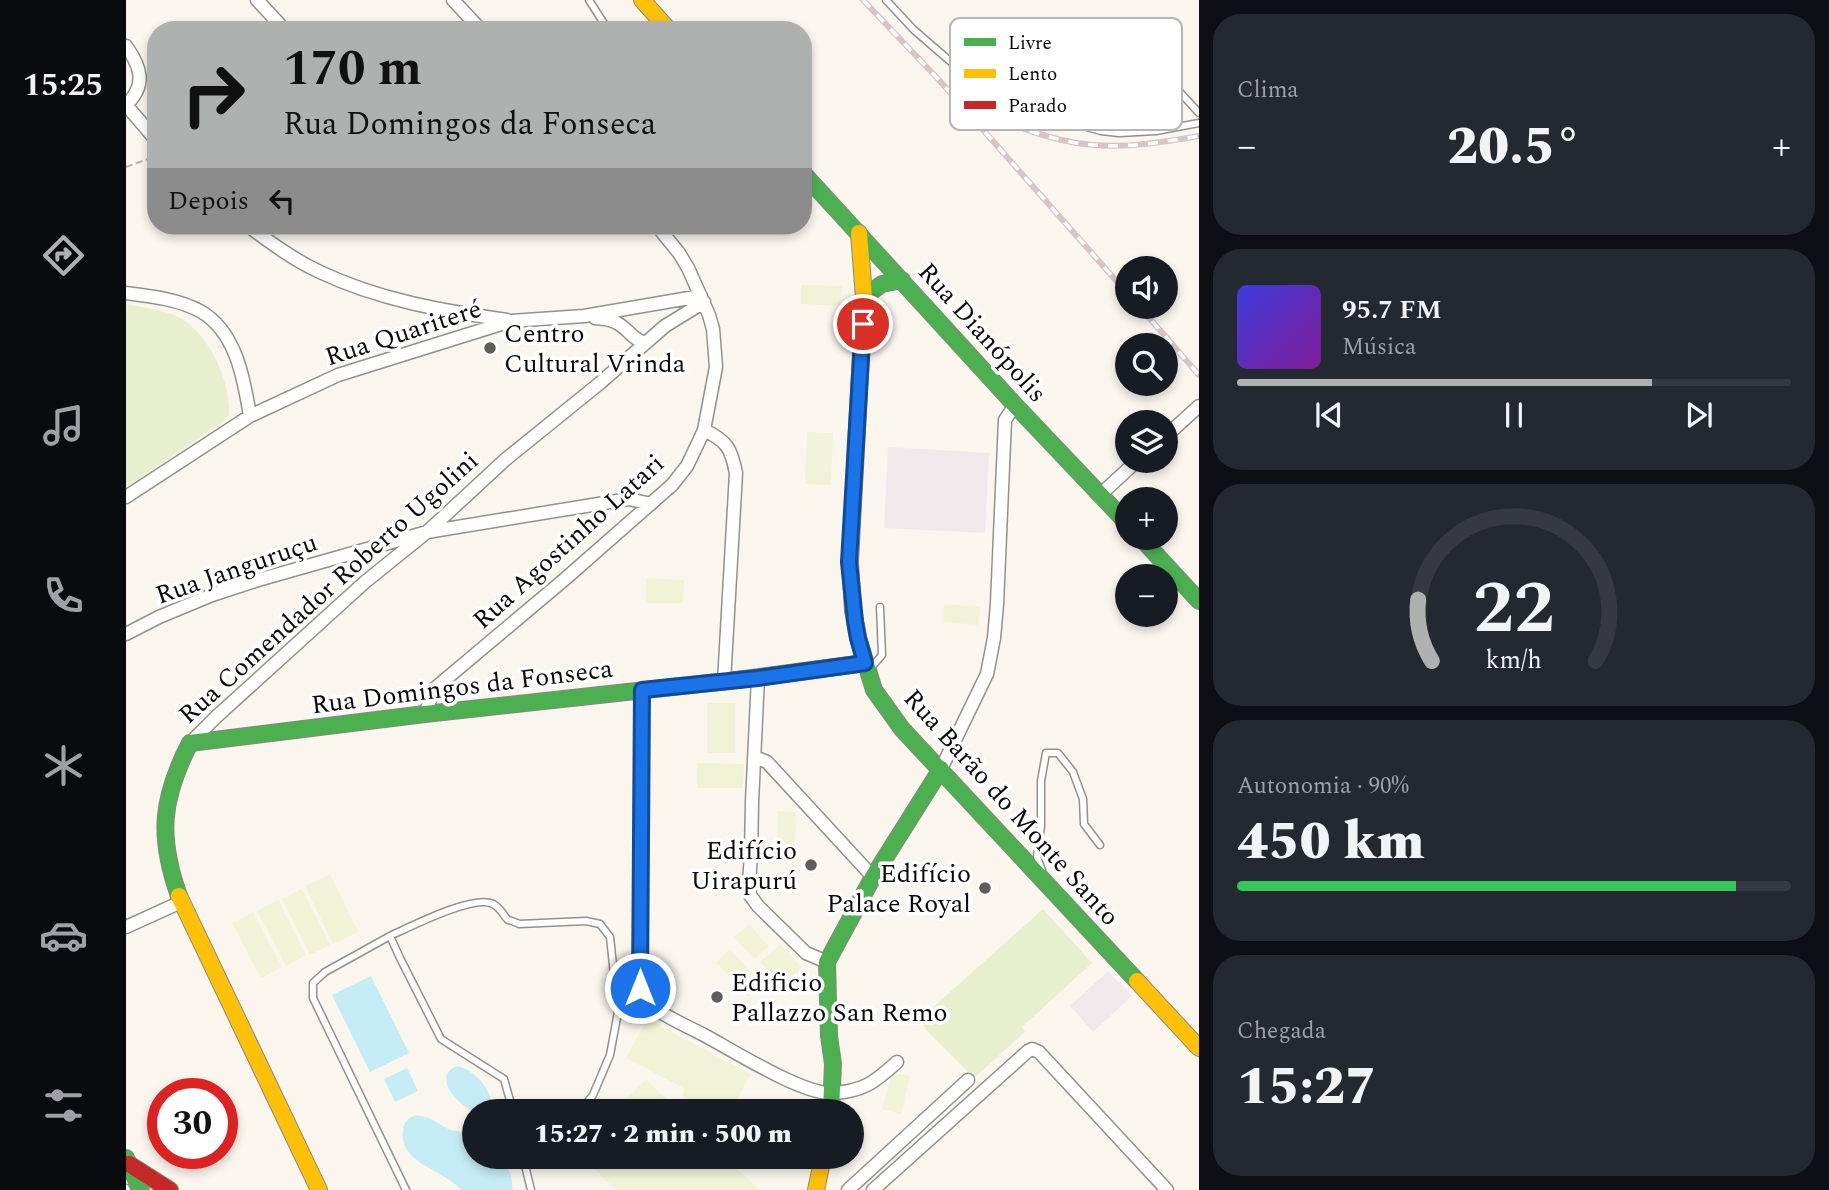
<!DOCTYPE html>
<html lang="pt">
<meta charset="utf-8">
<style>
:root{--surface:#171b24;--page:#242831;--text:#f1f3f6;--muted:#9ea1a6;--line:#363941;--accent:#afb0b0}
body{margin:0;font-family:Spectral,serif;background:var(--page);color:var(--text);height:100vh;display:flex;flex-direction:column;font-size:26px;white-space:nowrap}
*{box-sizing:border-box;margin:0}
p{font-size:23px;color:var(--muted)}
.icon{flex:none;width:38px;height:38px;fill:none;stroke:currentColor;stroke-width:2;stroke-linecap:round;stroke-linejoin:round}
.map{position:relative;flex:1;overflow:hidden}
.panel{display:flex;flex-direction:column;gap:14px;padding:14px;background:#0d0f14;width:630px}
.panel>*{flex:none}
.guide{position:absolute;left:21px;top:21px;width:665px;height:214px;border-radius:28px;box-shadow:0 4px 10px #0003;background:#afb0b0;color:#111;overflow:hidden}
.buttons{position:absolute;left:989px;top:256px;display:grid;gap:14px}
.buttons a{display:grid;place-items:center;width:63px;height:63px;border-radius:50%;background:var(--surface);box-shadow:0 4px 10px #0003;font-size:35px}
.speed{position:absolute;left:21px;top:1078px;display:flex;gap:14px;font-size:35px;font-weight:700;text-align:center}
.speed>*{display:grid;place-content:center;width:91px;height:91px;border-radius:50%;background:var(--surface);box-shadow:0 4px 10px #0003;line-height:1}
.speed .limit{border:10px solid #d22;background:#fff;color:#111}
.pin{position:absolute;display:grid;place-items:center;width:60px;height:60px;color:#fff;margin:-30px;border:4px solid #fff;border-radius:50%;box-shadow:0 2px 7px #0007}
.me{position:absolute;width:77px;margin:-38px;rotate:0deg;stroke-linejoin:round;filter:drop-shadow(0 0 5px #0008)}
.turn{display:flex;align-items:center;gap:24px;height:147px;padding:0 21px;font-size:32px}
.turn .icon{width:91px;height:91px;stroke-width:2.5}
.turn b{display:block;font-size:49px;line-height:60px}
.then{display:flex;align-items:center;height:66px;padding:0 21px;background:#0003;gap:14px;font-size:26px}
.big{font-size:52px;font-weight:800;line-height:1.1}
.panel .widget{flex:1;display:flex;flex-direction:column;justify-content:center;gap:10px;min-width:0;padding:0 24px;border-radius:28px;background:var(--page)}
.panel .dial{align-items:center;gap:0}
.dial svg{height:182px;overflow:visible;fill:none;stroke:var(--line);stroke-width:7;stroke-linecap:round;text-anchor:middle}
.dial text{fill:var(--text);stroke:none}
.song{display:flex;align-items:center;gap:21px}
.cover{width:84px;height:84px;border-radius:10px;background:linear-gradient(135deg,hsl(240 70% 55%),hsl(290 70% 35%))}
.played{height:7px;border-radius:4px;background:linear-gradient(90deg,var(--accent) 75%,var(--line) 75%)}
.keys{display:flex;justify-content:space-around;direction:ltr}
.heat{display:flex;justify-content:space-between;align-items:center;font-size:38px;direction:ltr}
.charge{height:10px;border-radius:5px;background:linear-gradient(90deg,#34c759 90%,var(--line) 0)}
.trip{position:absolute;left:336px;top:1099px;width:402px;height:70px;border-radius:35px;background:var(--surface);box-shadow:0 4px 10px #0003;font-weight:800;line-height:70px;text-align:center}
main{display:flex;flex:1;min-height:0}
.dock{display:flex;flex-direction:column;width:126px;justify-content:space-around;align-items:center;background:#090b0e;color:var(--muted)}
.dock .icon{width:49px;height:49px}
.dock .on{color:var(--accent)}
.dock b{font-size:32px;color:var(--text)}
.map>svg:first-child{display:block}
.industrial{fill:#f0e9ec}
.green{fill:#e8efce}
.pitch{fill:#f1f3d7}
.water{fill:#c5ecf4}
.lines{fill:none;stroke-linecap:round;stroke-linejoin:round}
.lane-casing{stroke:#93918d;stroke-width:9}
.street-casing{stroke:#93918d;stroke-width:15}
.fast-casing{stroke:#898784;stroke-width:18}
.slow-casing{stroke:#898784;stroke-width:18}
.jam-casing{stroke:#898784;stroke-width:18}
.path{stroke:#b7b6b5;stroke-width:2;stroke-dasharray:7 3.5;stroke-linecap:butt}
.lane{stroke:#fefefc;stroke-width:6}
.street{stroke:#fefefc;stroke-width:12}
.fast{stroke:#4caf50;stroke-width:16}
.slow{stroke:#ffc107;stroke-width:16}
.jam{stroke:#c62828;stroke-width:16}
.rail-casing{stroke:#d6c4c7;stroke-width:6}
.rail{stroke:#fff;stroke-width:3.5;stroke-dasharray:10;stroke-linecap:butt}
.route-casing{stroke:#114b97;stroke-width:18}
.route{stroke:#1a73e8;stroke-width:12}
.poi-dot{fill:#5f5d5a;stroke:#fff;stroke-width:2.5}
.labels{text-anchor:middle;stroke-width:7;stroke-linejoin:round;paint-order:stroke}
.street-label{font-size:26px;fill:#0b0b0b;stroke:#fff}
.poi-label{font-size:26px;fill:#0b0b0b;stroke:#fff;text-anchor:start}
.key{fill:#fff;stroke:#b6b6b6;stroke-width:2}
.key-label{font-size:19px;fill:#0b0b0b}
</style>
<main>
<nav class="dock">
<b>15:25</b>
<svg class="icon on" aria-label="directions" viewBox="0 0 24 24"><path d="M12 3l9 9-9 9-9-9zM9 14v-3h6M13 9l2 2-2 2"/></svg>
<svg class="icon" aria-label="music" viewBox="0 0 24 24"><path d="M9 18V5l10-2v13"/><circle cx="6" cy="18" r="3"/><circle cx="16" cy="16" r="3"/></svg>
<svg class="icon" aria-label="phone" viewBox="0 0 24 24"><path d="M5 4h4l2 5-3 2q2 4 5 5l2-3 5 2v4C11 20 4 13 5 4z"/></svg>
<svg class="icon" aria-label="climate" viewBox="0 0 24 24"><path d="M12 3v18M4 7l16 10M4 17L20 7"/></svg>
<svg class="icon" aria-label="car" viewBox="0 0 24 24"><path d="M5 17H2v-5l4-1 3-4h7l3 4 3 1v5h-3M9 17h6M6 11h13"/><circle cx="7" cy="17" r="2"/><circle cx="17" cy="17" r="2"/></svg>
<svg class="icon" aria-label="filters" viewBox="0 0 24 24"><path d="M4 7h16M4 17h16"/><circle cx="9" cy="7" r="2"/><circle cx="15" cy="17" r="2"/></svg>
</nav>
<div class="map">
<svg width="1073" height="1190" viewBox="0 0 1073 1190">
<rect width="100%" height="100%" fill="#faf6ee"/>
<!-- industrial -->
<path class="industrial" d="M762 447 863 453 859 533 758 528Z
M982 971 1006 996 967 1032 944 1006Z"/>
<!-- green -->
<path class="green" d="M0 304C15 307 33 309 48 315 82 329 105 381 103 415L94 424 0 487Z
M917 909 966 963 896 1027 899 1032 848 1078 800 1030 794 1019Z"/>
<!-- pitch -->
<path class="pitch" d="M675 285 716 286 715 306 675 304Z
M681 432 707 433 705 485 679 484Z
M520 578 558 580 557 603H520Z
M818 604 854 607 852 625 817 622Z
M581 703H609V753H581Z
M571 763 618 764 617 788H571Z
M652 811 670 812 669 850 651 849Z
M204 874 232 932 207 944 179 886Z
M176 889 204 945 184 955 156 899Z
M152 900 180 955 160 966 131 911Z
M127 912 156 967 135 978 106 923Z
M623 924 643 946 628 959 608 937Z
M654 944 676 967 656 986 634 962Z
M604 949 636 984 622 997 590 962Z
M521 1019 625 1074 604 1111H583L556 1096 559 1089 500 1058Z
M766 1072 784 1076 775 1114 756 1109Z
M520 1079 553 1111H488Z
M456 1157H599L633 1190H490Z"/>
<!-- water -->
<path class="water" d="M245 976 283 1053 244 1072 206 995Z
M331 1066C349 1070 370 1092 364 1111 357 1111 351 1112 346 1110 330 1104 306 1075 331 1066Z
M281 1068 292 1091 269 1102 258 1079Z
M291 1115 303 1118 324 1130 348 1133V1157H377L385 1176 387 1190H335C317 1169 272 1164 277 1130 278 1121 283 1117 291 1115Z"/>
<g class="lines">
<defs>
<path id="lane" d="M463 0 479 25
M760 0 788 30 854 87 880 100 946 123 975 131 993 133 1030 131 1073 123
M997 27 1012 47 1073 113
M743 670 756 655 754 607
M916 870 911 857 915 826V781L920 753H932L947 772 957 799 958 824 974 845
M264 936 199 972 187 983V998L280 1190
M387 1111 378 1079 315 1039 274 958 264 936C284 927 348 894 367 904 375 908 377 915 382 920 383 920 392 923 393 924L460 921 474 924 484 937 492 1012 484 1055 467 1095 454 1111
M397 1157 405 1190
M0 1188 1 1190"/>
<path id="street" d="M131 0 159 30
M327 0 355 30
M0 46C15 67 21 85 0 105
M0 105 30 140
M122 226C145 243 168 260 194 272 253 300 317 311 381 320
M0 293C24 296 52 299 74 311 110 331 118 379 124 416
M469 318C476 319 485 319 491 323 503 329 504 338 519 343
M578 430C601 441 605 448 610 473L598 682
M1040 436 1073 406
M975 494 1012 460
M0 497 124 416 212 375 385 321 458 316 575 296
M0 634 33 617 86 595 132 580 301 532 503 499 525 504
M632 678 626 802 625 854 623 884 624 895 632 906 680 953 701 962
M516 690 514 988C517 995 520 1001 526 1006 541 1018 561 1026 578 1035 606 1050 676 1094 705 1093 737 1092 749 1082 771 1062
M299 714 308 689 439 579 546 485 561 466 573 441 578 430 590 367 587 329 583 315 562 268 553 253 531 226
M64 743 90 717 239 582 301 532 380 459 474 383 539 326 578 302
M629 757 641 762 747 877
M815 769 861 674 868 638 871 604 879 420 889 405
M0 927 55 902
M722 1190 842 1080
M747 1190 902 1051 906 1049 913 1052 1041 1190"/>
<path id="fast" d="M677 173 889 405 1001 523
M738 297 756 284 776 280
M1014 537 1073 601
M727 610 732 638 748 690 776 729 1011 981
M53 896C32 837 35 799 64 743L299 714 611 680
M705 1111 707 1064 703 1036 701 962 747 877 815 769
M0 1158 15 1190"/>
<path id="slow" d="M516 0 543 30
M727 610 724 562 738 297 733 233
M611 680 739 663
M53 896 193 1190
M1011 981 1073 1048
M690 1190 697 1157"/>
<path id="jam" d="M3 1164 44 1190"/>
</defs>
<!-- lane casing -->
<use href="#lane" class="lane-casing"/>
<!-- street casing -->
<use href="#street" class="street-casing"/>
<!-- fast casing -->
<use href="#fast" class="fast-casing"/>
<!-- slow casing -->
<use href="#slow" class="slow-casing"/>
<!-- jam casing -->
<use href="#jam" class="jam-casing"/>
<!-- path -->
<path class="path" d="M0 167 30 156"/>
<!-- lane -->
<use href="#lane" class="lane"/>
<!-- street -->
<use href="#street" class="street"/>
<!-- fast -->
<use href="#fast" class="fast"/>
<!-- slow -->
<use href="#slow" class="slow"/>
<!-- jam -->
<use href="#jam" class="jam"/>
<defs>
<path id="rail" d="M737 0 813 80 1001 293
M833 94C870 121 921 141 967 145 1002 148 1038 142 1073 136
M1013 306 1073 375"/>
</defs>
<!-- rail casing -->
<use href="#rail" class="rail-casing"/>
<!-- rail -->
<use href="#rail" class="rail"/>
</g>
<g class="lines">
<defs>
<path id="route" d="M514 988 516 690 632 678 739 663 732 638 729 621 723 562 737 324"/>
</defs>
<!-- route casing -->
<use href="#route" class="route-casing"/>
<!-- route -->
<use href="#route" class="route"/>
</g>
<!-- markers -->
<g class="poi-dot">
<circle cx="364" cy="348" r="7"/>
<circle cx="685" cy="865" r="7"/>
<circle cx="859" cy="888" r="7"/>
<circle cx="591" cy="997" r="7"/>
</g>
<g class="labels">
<!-- street labels -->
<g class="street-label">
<text transform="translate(277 332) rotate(-18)" y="9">Rua Quariteré</text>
<text transform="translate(857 332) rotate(48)" y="9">Rua Dianópolis</text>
<text transform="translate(442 541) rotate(-42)" y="9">Rua Agostinho Latari</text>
<text transform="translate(110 568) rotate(-19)" y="9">Rua Janguruçu</text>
<text transform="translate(202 587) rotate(-42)" y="9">Rua Comendador Roberto Ugolini</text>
<text transform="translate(336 686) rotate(-7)" y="9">Rua Domingos da Fonseca</text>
<text transform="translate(886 807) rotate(48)" y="9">Rua Barão do Monte Santo</text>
</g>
<!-- poi labels -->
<g class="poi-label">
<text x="378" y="342">Centro<tspan x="378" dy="30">Cultural Vrinda</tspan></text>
<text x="671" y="859" text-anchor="end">Edifício<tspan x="671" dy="30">Uirapurú</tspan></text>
<text x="845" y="882" text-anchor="end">Edifício<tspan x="845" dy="30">Palace Royal</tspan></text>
<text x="605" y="991">Edificio<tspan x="605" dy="30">Pallazzo San Remo</tspan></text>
</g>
</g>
<!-- legend -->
<rect x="824" y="18" width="232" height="112" rx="10" class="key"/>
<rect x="838" y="38" width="32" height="8" fill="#4caf50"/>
<rect x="838" y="69" width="32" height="9" fill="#ffc107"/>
<rect x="838" y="101" width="32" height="8" fill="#c62828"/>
<g class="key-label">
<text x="882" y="49">Livre</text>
<text x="882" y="80">Lento</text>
<text x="882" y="112">Parado</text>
</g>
</svg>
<div class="buttons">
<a><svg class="icon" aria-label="sound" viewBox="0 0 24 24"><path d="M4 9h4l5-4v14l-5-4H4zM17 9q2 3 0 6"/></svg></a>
<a><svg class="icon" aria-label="search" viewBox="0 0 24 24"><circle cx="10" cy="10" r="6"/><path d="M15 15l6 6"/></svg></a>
<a><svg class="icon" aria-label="layers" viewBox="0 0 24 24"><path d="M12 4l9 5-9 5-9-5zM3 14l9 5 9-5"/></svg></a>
<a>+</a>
<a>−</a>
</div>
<div class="speed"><div class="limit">30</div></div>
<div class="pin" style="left:737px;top:324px;background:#d93025"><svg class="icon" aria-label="arrive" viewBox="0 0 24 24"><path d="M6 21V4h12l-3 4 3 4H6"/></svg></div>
<svg class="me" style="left:514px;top:988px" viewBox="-20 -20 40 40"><circle r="17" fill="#1a73e8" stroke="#fff" stroke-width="3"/><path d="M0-11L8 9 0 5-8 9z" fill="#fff"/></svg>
<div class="trip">15:27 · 2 min · 500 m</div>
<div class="guide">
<div class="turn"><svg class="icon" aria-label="right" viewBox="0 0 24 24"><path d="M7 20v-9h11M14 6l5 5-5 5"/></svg><div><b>170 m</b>Rua Domingos da Fonseca</div></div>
<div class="then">Depois<svg class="icon" aria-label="left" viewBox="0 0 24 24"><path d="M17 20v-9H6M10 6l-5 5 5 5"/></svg></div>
</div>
</div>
<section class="panel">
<div class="widget"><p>Clima</p>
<div class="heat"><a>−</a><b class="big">20.5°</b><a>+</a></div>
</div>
<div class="widget">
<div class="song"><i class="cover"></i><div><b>95.7 FM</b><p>Música</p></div></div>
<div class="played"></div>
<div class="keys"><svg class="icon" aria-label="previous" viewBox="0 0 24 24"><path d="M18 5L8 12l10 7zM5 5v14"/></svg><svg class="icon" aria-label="pause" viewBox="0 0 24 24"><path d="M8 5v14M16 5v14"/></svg><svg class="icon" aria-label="next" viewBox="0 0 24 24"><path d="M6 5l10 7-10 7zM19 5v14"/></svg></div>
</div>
<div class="widget dial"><svg viewBox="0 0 100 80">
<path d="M14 69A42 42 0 1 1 86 69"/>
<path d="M14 69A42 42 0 0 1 8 42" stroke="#afb0b0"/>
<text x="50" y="56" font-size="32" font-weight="700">22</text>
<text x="50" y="72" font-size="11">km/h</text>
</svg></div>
<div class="widget"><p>Autonomia · 90%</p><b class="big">450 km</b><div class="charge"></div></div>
<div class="widget"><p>Chegada</p><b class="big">15:27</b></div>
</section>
</main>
